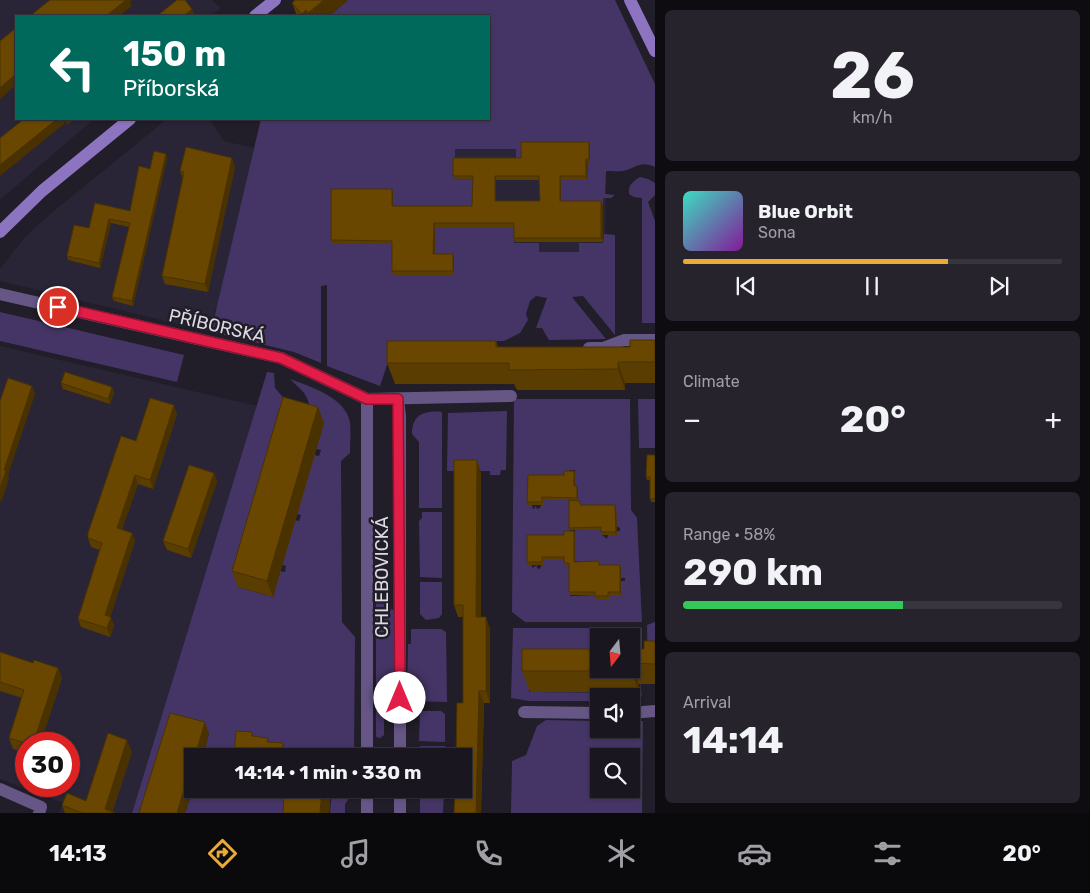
<!DOCTYPE html>
<meta charset="utf-8">
<style>
:root{--surface:#19161f;--page:#26232c;--text:#f1f3f6;--muted:#9f9fa4;--line:#37353d;--accent:#eaaa38}
body{margin:0;font-family:Rubik,sans-serif;background:var(--page);color:var(--text);height:100vh;display:flex;flex-direction:column;font-size:19px;white-space:nowrap}
*{box-sizing:border-box;margin:0}
p{font-size:16px;color:var(--muted)}
.icon{flex:none;width:28px;height:28px;fill:none;stroke:currentColor;stroke-width:2;stroke-linecap:round;stroke-linejoin:round}
.map{position:relative;flex:1;overflow:hidden}
.panel{display:flex;flex-direction:column;gap:10px;padding:10px;background:#0e0c11;width:435px}
.panel>*{flex:none}
.top-card{position:absolute;left:15px;top:15px;width:475px;height:105px;border-radius:0px;box-shadow:0 1px 4px #0004,0 0 0 1px var(--line);background:#00695c;color:#fff;overflow:hidden}
.needle{width:32px;rotate:196deg}
.tools{position:absolute;left:590px;top:628px;display:grid;gap:10px}
.tools a{display:grid;place-items:center;width:50px;height:50px;border-radius:0px;background:var(--surface);box-shadow:0 1px 4px #0004,0 0 0 1px var(--line);font-size:25px}
.speed{position:absolute;left:15px;top:732px;display:flex;gap:10px;font-size:25px;font-weight:700;text-align:center}
.speed>*{display:grid;place-content:center;width:65px;height:65px;border-radius:50%;background:var(--surface);box-shadow:0 1px 4px #0004,0 0 0 1px var(--line);line-height:1}
.speed .limit{border:8px solid #d22;background:#fff;color:#111}
.pin{position:absolute;display:grid;place-items:center;width:42px;height:42px;color:#fff;margin:-21px;border:2px solid #fff;border-radius:50%;box-shadow:0 1px 5px #0007}
.me{position:absolute;width:55px;margin:-28px;rotate:0deg;stroke-linejoin:round;filter:drop-shadow(0 0 4px #0008)}
.turn{display:flex;align-items:center;gap:18px;height:105px;padding:0 25px;font-size:22px}
.turn .icon{width:65px;height:65px;stroke-width:2.5}
.turn b{display:block;font-size:35px;line-height:42px}
.big{font-size:38px;font-weight:700;line-height:1.1}
.panel .widget{flex:1;display:flex;flex-direction:column;justify-content:center;gap:8px;min-width:0;padding:0 18px;border-radius:8px;background:var(--page)}
.panel .dial{align-items:center;gap:0}
.dial b{font-size:65px;line-height:1}
.song{display:flex;align-items:center;gap:15px}
.cover{width:60px;height:60px;border-radius:8px;background:linear-gradient(135deg,hsl(170 70% 55%),hsl(290 70% 35%))}
.played{height:5px;border-radius:2px;background:linear-gradient(90deg,var(--accent) 70%,var(--line) 70%)}
.keys{display:flex;justify-content:space-around;direction:ltr}
.heat{display:flex;justify-content:space-between;align-items:center;font-size:28px;direction:ltr}
.charge{height:8px;border-radius:4px;background:linear-gradient(90deg,#34c759 58%,var(--line) 0)}
.trip{position:absolute;left:184px;top:748px;width:288px;height:50px;border-radius:0px;background:var(--surface);box-shadow:0 1px 4px #0004,0 0 0 1px var(--line);font-weight:700;line-height:50px;text-align:center}
.tabs{display:flex;height:80px;justify-content:space-around;align-items:center;background:#0a090c;color:var(--muted)}
.tabs .icon{width:35px;height:35px}
.tabs .current{color:var(--accent)}
.tabs b{font-size:22px;color:var(--text)}
main{display:flex;flex:1;min-height:0}
.map>svg:first-child{display:block}
.built{fill:#2a2536;fill-rule:evenodd}
.green{fill:#453566;fill-rule:evenodd}
.lines{fill:none;stroke-linecap:round;stroke-linejoin:round}
.street{stroke:#655686;stroke-width:12}
.secondary{stroke:#8d74c1;stroke-width:12}
.wall{fill:#5a3d00;fill-rule:evenodd}
.shaded-wall{fill:#4a3200}
.building{fill:#694700;stroke:#4a3200;fill-rule:evenodd}
.route-casing{stroke:#92132f;stroke-width:12}
.route{stroke:#e11d48;stroke-width:9}
.labels{text-anchor:middle;stroke-width:5;stroke-linejoin:round;paint-order:stroke}
.street-label{font-size:18px;fill:#dcdae2;stroke:#211d29}
</style>
<main>
<div class="map">
<svg width="655" height="813" viewBox="0 0 655 813">
<rect width="100%" height="100%" fill="#211d29"/>
<!-- built -->
<path class="built" d="M0 0H212L221 8 211 16H16V119H94L0 200Z
M600 0 652 153 606 171 605 253 539 252 470 288 324 284 215 310 211 332 0 281V269L25 237 49 215 167 119H209L224 141 254 148 261 119H489V16Z
M0 346 257 406 132 813H59L63 803 0 779ZM26 744H69V786H26Z"/>
<!-- green -->
<path class="green" d="M348 0H615L655 84V167C641 160 636 168 623 171 618 172 611 171 606 171L605 194 615 195 611 198H603V205H561V180H587L588 163H590L516 162V149H455V179L474 180V210H393V193L332 244H393L435 258V227H515L514 243H539V252H579V243H603L604 234 615 235V335L583 296 572 297 606 339 549 340 542 328H536L547 298 536 296 530 301 526 314 528 320 520 333 504 341 416 342 388 362 380 386 327 366V285L321 286V363L294 352 211 332 261 119H489V16H329Z
M640 177 648 179 655 183V195L648 202 655 221V323H642V198L634 197 629 194C628 184 633 182 640 177Z
M0 312 184 355 177 382 0 341Z
M267 372 274 373 275 388 288 403 238 587 273 597 280 571 285 572 286 566 282 565 295 520 299 521 301 515 297 514 314 455 319 456 321 450 316 449 324 423 308 418C313 397 303 392 290 379 311 387 345 397 350 422 351 432 350 444 350 453L341 461 342 622 355 637 354 756H203L209 734 147 813H132Z
M514 399H630L631 510 637 518 642 622H525L512 612ZM570 470H575V489H578V492H575V507L620 528V531H617L616 535H608L607 539 602 535V530H575V561H578V564L621 568V578H625V581H621V595H609V599L596 595 570 596V560H543L540 569 537 568V565L532 568V565L528 564 570 537V500H543L540 508 537 509 535 505V508L533 509 532 505 570 477Z
M638 399H655V448H639Z
M507 411 506 470H501L500 475H490V471H447L448 413Z
M442 412V508H419V442L412 434C412 415 424 410 442 412Z
M422 512H442V578L420 577 419 521 422 518Z
M384 578V612L392 609 394 611V708L384 718V735L380 738 376 737V589L379 581Z
M420 582H442V614L439 618 426 620 420 614Z
M655 622V659L648 666 647 625Z
M513 628H642V666H631V636H599V668L529 666V692L640 693V681L642 696 636 702H631V696H599V701H529L511 698Z
M411 629H441L446 632 447 702 411 701 410 689H407L408 644H411Z
M420 711H441L445 714V742L419 741Z
M546 720 599 721V729H631V721H643L642 813H511L512 761 526 755 537 726ZM599 756H631V789H599Z
M420 746H445V756H420Z
M193 789H266L293 795 288 813H185Z
M356 789 345 804V813H330L332 790Z
M420 789H444L443 813H420Z"/>
<g class="lines">
<!-- street -->
<path class="street" d="M0 294 281 358 367 399 511 396
M589 348H603L624 340H655
M367 399V756
M398 399 400 416V756
M524 712 599 713
M631 713 655 711
M0 789 41 807 39 813
M367 813V789
M400 813V789"/>
<!-- secondary -->
<path class="secondary" d="M630 0 655 51
M255 16 275 0
M0 232 42 191 130 119"/>
</g>
<!-- wall -->
<path class="wall" d="M348 0 328 16H297L292 3Z
M590 146V163H588L587 180H561V201L603 205V242H515L514 238V227H435V254L454 258V275H393L392 271V244H332L331 240 393 193V206H472L473 180 455 179 453 176 521 158ZM496 180H539L540 201H496Z
M166 154 167 158 133 306 114 301 112 297 129 227 111 223 100 268 68 260 67 256 89 228 95 203 130 211Z
M235 167 208 292 165 284 162 276 183 179 180 171Z
M655 340V383H625V390H517L514 384H395L387 363 496 341 498 347H630Z
M61 383 112 387 114 393 110 404 63 389Z
M177 414 153 489 138 484 122 529 132 533 135 541 110 617 114 625 110 637 81 627 78 619 100 550 91 547 88 538 136 441Z
M324 423 273 597 238 587 232 571Z
M655 455V502H651L650 499V480H647L646 477Z
M574 471 575 474V486H577L578 489V500H543V505H528L527 502 564 475Z
M481 472V617L490 629V703H484L481 813H454L463 703V617H458L454 605Z
M214 473 217 481 191 558 167 550 163 541Z
M581 505 616 508 617 535H602L601 530H570L569 528Z
M575 534V562L600 565H620L621 568V595H609V599H596L595 595H570L569 592V566H565L564 560H543V565H528L527 562 564 535Z
M655 641V684H639V692H530L522 671 631 649H644Z
M0 652 33 663 58 668 62 678 40 744H26V753L13 749 9 738 22 698 0 691Z
M132 752 112 812 115 813H65L62 805 86 801Z
M262 789H331L329 813H283L284 803 282 799 265 798Z"/>
<!-- shaded-wall -->
<path class="shaded-wall" d="M126 0H132L130 1 132 6 119 16H106Z
M324 0H348L328 16H310L308 13Z
M192 9 195 16H184Z
M306 10 308 16H303L302 14Z
M16 74V85L0 99V88Z
M57 119H64L65 123 0 176V165Z
M65 119H75L67 125Z
M589 142 590 146V163L589 159Z
M166 154 167 158 133 306 132 301Z
M232 158 235 167 208 292 205 284Z
M586 159 588 163 587 180 586 176Z
M495 176 496 180V205L495 201Z
M560 176 561 180V205L560 201Z
M392 189 393 193V210L392 206Z
M601 201 603 205V242L601 238Z
M109 219 111 223 100 268 99 263Z
M434 223 435 227V258L433 254Z
M453 254 454 258V275L453 271Z
M618 362 625 383V390L618 369Z
M32 386 35 394 8 475 9 479 1 503 0 499V489L4 470Z
M112 387 114 393 110 404 108 399Z
M174 405 177 414 153 489 150 480Z
M318 407 324 423 273 597 267 581Z
M477 460 481 472V629L476 617Z
M574 471 575 474V489L574 486Z
M214 473 217 481 191 558 188 549Z
M135 475 138 484 120 536 117 528Z
M577 486 578 489V500L577 498Z
M615 505 616 508 617 535 616 532Z
M574 531 575 534V565L574 562Z
M132 533 135 541 108 624 105 615Z
M620 565 621 568V595L620 592Z
M111 617 114 625 110 637 107 628Z
M486 617 490 629V703L486 691Z
M631 663 639 684V692L631 671Z
M58 668 62 678 40 744H33Z
M479 691 484 703 481 813H476Z
M205 722 209 734 203 756H195Z
M127 740 132 752 111 813 105 809Z
M283 743 287 756H282Z
M192 763 193 789 185 813H177Z
M322 789H331L329 813H320Z"/>
<!-- building -->
<path class="building" d="M50 0H126L106 16H30Z
M177 0H185L192 9 184 16H157Z
M295 0H324L308 13 306 10 302 14 292 3Z
M16 28V74L0 88V41Z
M24 119H57L0 165V138Z
M521 142H589V159H586V176H560V201H601V238H514V223H434L433 254H453V271H392V241L331 240V189H392V206H472L473 176H453V158H521ZM495 176H539L540 201H495Z
M186 147 232 158 205 284 162 276 184 172 180 171Z
M154 151 166 154 132 301 112 297 130 223 109 219 99 263 67 256 74 225 89 228 95 203 130 211 139 166 150 169Z
M630 340H655V362H618V369L509 370V363H387V341H496V347H630Z
M65 372 112 387 108 399 61 383Z
M8 378 32 386 4 470H6L0 489V401Z
M283 397 318 407 267 581 232 571Z
M150 398 174 405 150 480 135 475 117 528 132 533 105 615 111 617 107 628 78 619 102 543 88 538V533L121 436 136 441Z
M647 455H655V499H650V477H646Z
M454 460H477L476 617H486V691H479L476 813H454L455 789H462V756H456L457 703H463V605H454Z
M189 465 214 473 188 549 163 541Z
M564 471H574V486H577V498L542 497V502H527L528 475H564Z
M569 500 580 501V505H615L616 532H601V527L569 528Z
M564 531H574V562L599 561V565H620V592H608V596H595V592H569V563H564V557H542V562H527V535H564Z
M644 641H655V664L631 663V667V649H644Z
M522 649H599V669H631V671H522Z
M0 652 33 663 34 660 58 668 33 744H28L9 738 24 690 0 682Z
M170 713 205 722 195 756H192V763L177 813H139Z
M236 731 252 732V736L268 738 267 742 283 743 282 756H234Z
M108 733 127 740 105 809 115 813H82L62 805 67 793 86 801Z
M280 789H322L320 813H283L284 794H280Z"/>
<g class="lines">
<defs>
<path id="route" d="M58 307 281 358 367 399H398L400 698"/>
</defs>
<!-- route casing -->
<use href="#route" class="route-casing"/>
<!-- route -->
<use href="#route" class="route"/>
</g>
<g class="labels">
<!-- street labels -->
<g class="street-label">
<text transform="translate(217 326) rotate(13)" y="6">PŘÍBORSKÁ</text>
<text transform="translate(382 577) rotate(-90)" y="6">CHLEBOVICKÁ</text>
</g>
</g>
</svg>
<div class="tools">
<a><svg class="needle" viewBox="-14 -14 28 28"><path d="M0-13l5 13h-10z" fill="#e53935"/><path d="M0 13l5-13h-10z" fill="#9f9fa4"/></svg></a>
<a><svg class="icon" aria-label="sound" viewBox="0 0 24 24"><path d="M4 9h4l5-4v14l-5-4H4zM17 9q2 3 0 6"/></svg></a>
<a><svg class="icon" aria-label="search" viewBox="0 0 24 24"><circle cx="10" cy="10" r="6"/><path d="M15 15l6 6"/></svg></a>
</div>
<div class="speed"><div class="limit">30</div></div>
<div class="pin" style="left:58px;top:307px;background:#d93025"><svg class="icon" aria-label="arrive" viewBox="0 0 24 24"><path d="M6 21V4h12l-3 4 3 4H6"/></svg></div>
<svg class="me" style="left:400px;top:698px" viewBox="-20 -20 40 40"><circle r="19" fill="#fff"/><path d="M0-13L10 11 0 6-10 11z" fill="#e11d48"/></svg>
<div class="trip">14:14 · 1 min · 330 m</div>
<div class="top-card">
<div class="turn"><svg class="icon" aria-label="left" viewBox="0 0 24 24"><path d="M17 20v-9H6M10 6l-5 5 5 5"/></svg><div><b>150 m</b>Příborská</div></div>
</div>
</div>
<section class="panel">
<div class="widget dial"><b>26</b><p>km/h</p></div>
<div class="widget">
<div class="song"><i class="cover"></i><div><b>Blue Orbit</b><p>Sona</p></div></div>
<div class="played"></div>
<div class="keys"><svg class="icon" aria-label="previous" viewBox="0 0 24 24"><path d="M18 5L8 12l10 7zM5 5v14"/></svg><svg class="icon" aria-label="pause" viewBox="0 0 24 24"><path d="M8 5v14M16 5v14"/></svg><svg class="icon" aria-label="next" viewBox="0 0 24 24"><path d="M6 5l10 7-10 7zM19 5v14"/></svg></div>
</div>
<div class="widget"><p>Climate</p>
<div class="heat"><a>−</a><b class="big">20°</b><a>+</a></div>
</div>
<div class="widget"><p>Range · 58%</p><b class="big">290 km</b><div class="charge"></div></div>
<div class="widget"><p>Arrival</p><b class="big">14:14</b></div>
</section>
</main>
<nav class="tabs">
<b>14:13</b>
<svg class="icon current" aria-label="directions" viewBox="0 0 24 24"><path d="M12 3l9 9-9 9-9-9zM9 14v-3h6M13 9l2 2-2 2"/></svg>
<svg class="icon" aria-label="music" viewBox="0 0 24 24"><path d="M9 18V5l10-2v13"/><circle cx="6" cy="18" r="3"/><circle cx="16" cy="16" r="3"/></svg>
<svg class="icon" aria-label="phone" viewBox="0 0 24 24"><path d="M5 4h4l2 5-3 2q2 4 5 5l2-3 5 2v4C11 20 4 13 5 4z"/></svg>
<svg class="icon" aria-label="climate" viewBox="0 0 24 24"><path d="M12 3v18M4 7l16 10M4 17L20 7"/></svg>
<svg class="icon" aria-label="car" viewBox="0 0 24 24"><path d="M5 17H2v-5l4-1 3-4h7l3 4 3 1v5h-3M9 17h6M6 11h13"/><circle cx="7" cy="17" r="2"/><circle cx="17" cy="17" r="2"/></svg>
<svg class="icon" aria-label="filters" viewBox="0 0 24 24"><path d="M4 7h16M4 17h16"/><circle cx="9" cy="7" r="2"/><circle cx="15" cy="17" r="2"/></svg>
<b>20°</b>
</nav>
